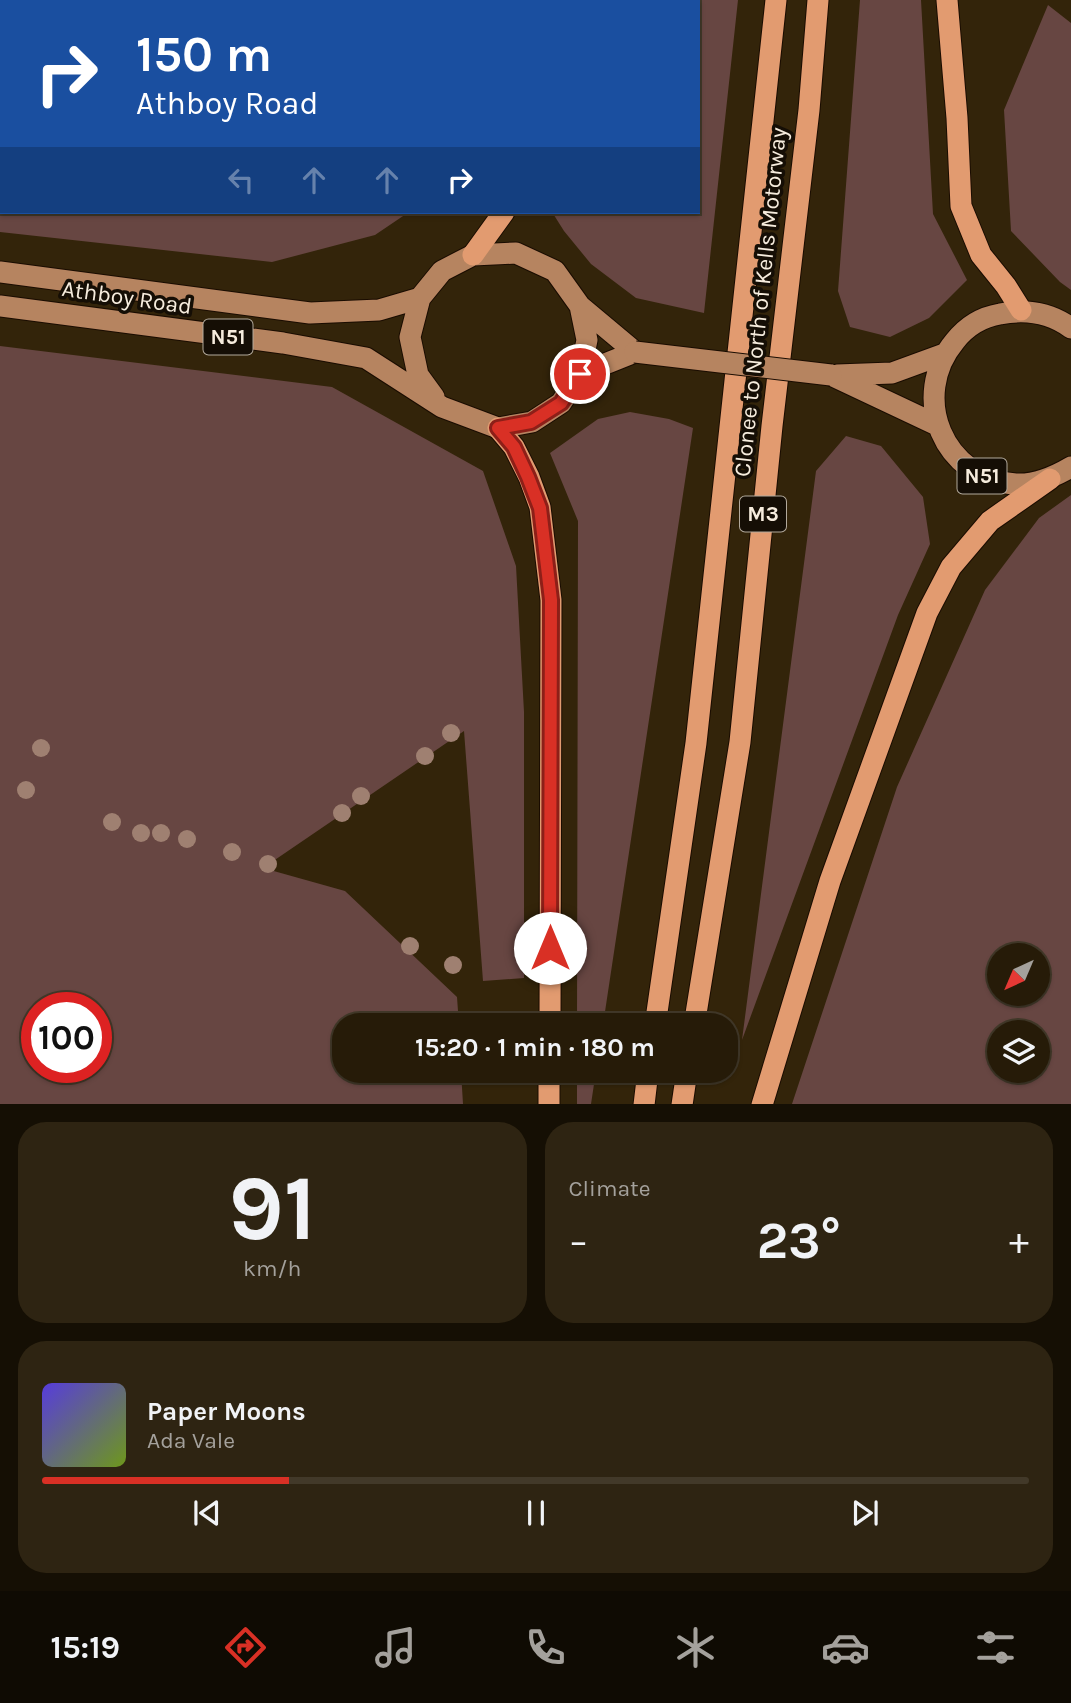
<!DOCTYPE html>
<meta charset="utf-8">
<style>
:root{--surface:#261b08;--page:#2e2412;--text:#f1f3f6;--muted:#a4a19c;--line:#423929;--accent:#d93025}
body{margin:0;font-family:Karla,sans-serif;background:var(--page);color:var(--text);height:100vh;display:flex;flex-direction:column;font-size:26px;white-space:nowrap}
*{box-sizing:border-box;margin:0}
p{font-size:23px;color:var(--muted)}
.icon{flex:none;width:38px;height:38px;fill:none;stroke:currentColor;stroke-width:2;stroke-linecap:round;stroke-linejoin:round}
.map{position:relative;height:1104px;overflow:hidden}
.panel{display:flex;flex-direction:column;gap:18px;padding:18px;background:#150f04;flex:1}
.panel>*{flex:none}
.top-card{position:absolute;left:0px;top:0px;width:700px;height:214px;box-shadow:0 2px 5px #0004,0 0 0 2px var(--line);background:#1a4fa0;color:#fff;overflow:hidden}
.needle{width:46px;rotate:224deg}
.buttons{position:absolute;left:987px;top:943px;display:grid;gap:14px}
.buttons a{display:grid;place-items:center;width:63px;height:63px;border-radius:50%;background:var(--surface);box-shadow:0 2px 5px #0004,0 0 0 2px var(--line);font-size:35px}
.speed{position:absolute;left:21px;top:992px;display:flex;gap:14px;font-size:35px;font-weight:700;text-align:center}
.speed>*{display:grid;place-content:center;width:91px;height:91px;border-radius:50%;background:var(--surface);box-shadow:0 2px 5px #0004,0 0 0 2px var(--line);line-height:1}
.speed .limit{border:10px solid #d22;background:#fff;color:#111}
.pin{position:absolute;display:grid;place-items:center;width:60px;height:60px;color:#fff;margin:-30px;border:4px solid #fff;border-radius:50%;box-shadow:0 2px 7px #0007}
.me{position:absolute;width:77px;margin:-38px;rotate:0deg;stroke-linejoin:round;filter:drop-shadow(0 0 5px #0008)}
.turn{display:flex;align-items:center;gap:24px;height:147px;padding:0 21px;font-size:32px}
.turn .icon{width:91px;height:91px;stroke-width:2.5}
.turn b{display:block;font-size:49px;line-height:60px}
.lanes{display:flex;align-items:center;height:66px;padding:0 21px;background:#0003;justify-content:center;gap:35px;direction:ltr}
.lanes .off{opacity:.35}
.big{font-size:52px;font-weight:700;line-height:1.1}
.panel .widget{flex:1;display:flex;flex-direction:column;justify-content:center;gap:10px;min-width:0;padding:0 24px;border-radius:28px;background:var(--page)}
.panel .dial{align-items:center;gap:0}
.dial b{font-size:91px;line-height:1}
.song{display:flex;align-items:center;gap:21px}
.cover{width:84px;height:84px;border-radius:10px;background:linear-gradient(135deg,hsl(250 70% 55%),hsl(80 70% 35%))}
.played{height:7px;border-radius:4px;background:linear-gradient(90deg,var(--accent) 25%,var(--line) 25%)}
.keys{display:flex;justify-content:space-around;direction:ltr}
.heat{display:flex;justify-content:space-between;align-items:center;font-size:38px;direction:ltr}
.panel .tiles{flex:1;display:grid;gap:18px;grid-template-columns:1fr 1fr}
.widget:last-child{grid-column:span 2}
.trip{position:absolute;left:332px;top:1013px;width:406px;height:70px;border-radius:28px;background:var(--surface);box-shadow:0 2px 5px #0004,0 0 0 2px var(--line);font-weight:700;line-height:70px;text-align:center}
.menu{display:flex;height:112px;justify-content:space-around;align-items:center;background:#0f0b03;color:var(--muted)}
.menu .icon{width:49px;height:49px}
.menu .current{color:var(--accent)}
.menu b{font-size:32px;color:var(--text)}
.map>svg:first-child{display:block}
.green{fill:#674642;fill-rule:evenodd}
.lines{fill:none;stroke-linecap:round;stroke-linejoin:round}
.primary-casing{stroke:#1a0c00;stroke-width:23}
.highway-casing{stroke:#1a0c00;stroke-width:23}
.primary{stroke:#b68460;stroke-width:21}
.highway{stroke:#e29b70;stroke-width:21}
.primary-bridge-casing{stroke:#1a0c00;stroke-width:23;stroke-linecap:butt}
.primary-bridge{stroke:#b68460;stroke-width:21}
.tree{fill:#9f8071}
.route-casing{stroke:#8d1f18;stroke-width:18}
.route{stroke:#d93025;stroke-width:12}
.labels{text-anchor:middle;stroke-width:7;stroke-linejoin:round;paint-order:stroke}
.shield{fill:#150e05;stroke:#b2a99c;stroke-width:2}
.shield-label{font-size:21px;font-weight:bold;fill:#f6ecdd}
.street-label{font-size:23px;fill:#f6ecdd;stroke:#150e05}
</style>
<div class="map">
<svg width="1071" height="1105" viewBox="0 0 1071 1105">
<rect width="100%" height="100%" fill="#33240a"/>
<!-- green -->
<path class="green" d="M0 0H529L2 2V212H409L375 235 272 262 0 232Z
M615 0H738L704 313 636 298 591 264 564 231 552 212H698V2H615Z
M860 0H921L933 214 967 280 929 318 890 337 850 327 838 291Z
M1048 5 1071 23V290L1060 282 1011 231 1004 110Z
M0 346 332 387 483 471 516 566 524 712V978L483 981 464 731 263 868 345 891 457 997 459 1025 345 1026V1071H461L463 1104H0ZM37 1008H96V1068H37Z
M630 412 669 419 693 428 603 1025H577L578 521 550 453 598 419Z
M846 436 881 446 923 497 930 544 898 615 742 1040 816 471Z
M1071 495V1104H792L897 787 985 590 1039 518ZM999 956H1038V994H999ZM999 1032H1038V1071H999Z
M577 1071H596L591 1104H577Z"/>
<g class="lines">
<defs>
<path id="primary" d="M0 272 310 313 379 310 420 298
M0 306 283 343 366 358 442 407 498 428 532 422 561 403 580 374 587 340 580 306
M1071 328C1049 312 1025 309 1000 314 982 317 966 327 955 341 909 396 943 480 1016 484 1036 485 1054 477 1071 467
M831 375 937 425
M837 375 892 373 944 354
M434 397 418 375 410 337 420 298 442 271 473 255 516 253 555 271 580 306 635 352 580 374"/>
<path id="highway" d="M947 0 957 118 961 206 981 255 1006 286 1021 310
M598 2 599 0
M473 255 504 212
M498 428 514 447 529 477 540 507 551 600 550 1026
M655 1026 696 743 776 0
M694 1026 740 742 772 426 809 110 818 0
M549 1105V1071
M644 1105 648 1071
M682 1105 687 1071
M762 1105 830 881 927 613 951 567 990 521 1050 479"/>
</defs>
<!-- primary casing -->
<use href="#primary" class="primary-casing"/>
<!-- highway casing -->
<use href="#highway" class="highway-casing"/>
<!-- primary -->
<use href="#primary" class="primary"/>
<!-- highway -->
<use href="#highway" class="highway"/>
<defs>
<path id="primary-bridge" d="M635 352 831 375"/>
</defs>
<!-- primary-bridge casing -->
<use href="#primary-bridge" class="primary-bridge-casing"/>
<!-- primary-bridge -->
<use href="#primary-bridge" class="primary-bridge"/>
</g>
<!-- trees -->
<g class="tree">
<circle cx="451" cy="733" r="9"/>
<circle cx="41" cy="748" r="9"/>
<circle cx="425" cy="756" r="9"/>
<circle cx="26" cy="790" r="9"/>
<circle cx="361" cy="796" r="9"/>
<circle cx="342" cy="813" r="9"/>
<circle cx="112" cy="822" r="9"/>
<circle cx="141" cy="833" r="9"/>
<circle cx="161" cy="833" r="9"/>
<circle cx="187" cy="839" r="9"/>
<circle cx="232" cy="852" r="9"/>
<circle cx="268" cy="864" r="9"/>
<circle cx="410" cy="946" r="9"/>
<circle cx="453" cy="965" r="9"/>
</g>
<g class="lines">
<defs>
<path id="route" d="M550 948 551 600 540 508 528 477 514 447 498 428 531 422 561 403 580 374"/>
</defs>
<!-- route casing -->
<use href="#route" class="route-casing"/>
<!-- route -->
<use href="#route" class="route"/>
</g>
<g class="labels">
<!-- shield labels -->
<g class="shield">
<rect x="203.5" y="319.5" width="49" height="35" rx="5"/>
<rect x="957.5" y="458.5" width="49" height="35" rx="5"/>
<rect x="740" y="496.5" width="46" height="35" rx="5"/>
</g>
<g class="shield-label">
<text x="228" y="344">N51</text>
<text x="982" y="483">N51</text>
<text x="763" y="521">M3</text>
</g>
<!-- street labels -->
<g class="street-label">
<text transform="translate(127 297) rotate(8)" y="8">Athboy Road</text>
<text transform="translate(760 302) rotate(-84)" y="8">Clonee to North of Kells Motorway</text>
</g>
</g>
</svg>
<div class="buttons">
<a><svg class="needle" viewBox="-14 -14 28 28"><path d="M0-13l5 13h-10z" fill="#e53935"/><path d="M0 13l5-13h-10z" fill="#a4a19c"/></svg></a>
<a><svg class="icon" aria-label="layers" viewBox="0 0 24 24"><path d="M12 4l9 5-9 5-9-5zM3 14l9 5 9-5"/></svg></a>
</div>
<div class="speed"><div class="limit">100</div></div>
<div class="pin" style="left:580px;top:374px;background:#d93025"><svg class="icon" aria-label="arrive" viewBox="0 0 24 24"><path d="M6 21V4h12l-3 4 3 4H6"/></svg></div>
<svg class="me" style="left:550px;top:948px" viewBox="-20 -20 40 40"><circle r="19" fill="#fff"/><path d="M0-13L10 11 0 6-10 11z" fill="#d93025"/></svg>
<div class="trip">15:20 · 1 min · 180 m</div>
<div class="top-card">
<div class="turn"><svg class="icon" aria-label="right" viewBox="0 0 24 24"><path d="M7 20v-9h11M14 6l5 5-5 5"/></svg><div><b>150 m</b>Athboy Road</div></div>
<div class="lanes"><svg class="icon off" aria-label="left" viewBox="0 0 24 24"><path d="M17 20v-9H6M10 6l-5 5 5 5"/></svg><svg class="icon off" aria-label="ahead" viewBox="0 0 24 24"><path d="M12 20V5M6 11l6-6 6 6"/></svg><svg class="icon off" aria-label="ahead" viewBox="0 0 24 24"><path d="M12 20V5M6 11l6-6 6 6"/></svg><svg class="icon" aria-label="right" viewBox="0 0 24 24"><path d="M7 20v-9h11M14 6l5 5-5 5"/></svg></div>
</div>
</div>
<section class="panel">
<div class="tiles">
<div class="widget dial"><b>91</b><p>km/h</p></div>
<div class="widget"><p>Climate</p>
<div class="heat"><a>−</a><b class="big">23°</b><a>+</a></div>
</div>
<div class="widget">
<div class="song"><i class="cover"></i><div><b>Paper Moons</b><p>Ada Vale</p></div></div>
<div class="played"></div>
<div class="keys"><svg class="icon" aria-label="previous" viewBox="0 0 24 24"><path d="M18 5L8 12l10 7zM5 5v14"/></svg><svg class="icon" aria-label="pause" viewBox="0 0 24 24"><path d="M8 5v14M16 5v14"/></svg><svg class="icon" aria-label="next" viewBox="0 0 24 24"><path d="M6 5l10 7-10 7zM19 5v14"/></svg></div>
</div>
</div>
</section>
<nav class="menu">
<b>15:19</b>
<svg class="icon current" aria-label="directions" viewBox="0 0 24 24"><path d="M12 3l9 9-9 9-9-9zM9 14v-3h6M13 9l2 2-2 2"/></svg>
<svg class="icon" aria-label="music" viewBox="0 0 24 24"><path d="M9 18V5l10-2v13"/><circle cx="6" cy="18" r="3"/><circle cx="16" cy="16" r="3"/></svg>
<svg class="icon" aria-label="phone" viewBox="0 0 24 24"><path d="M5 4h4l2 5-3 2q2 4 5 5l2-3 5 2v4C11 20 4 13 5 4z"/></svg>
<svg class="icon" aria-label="climate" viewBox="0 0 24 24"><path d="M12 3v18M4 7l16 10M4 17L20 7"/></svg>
<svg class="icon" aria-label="car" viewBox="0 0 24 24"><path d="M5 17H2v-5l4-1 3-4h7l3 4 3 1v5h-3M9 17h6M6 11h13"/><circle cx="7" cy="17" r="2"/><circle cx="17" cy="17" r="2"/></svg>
<svg class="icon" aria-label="filters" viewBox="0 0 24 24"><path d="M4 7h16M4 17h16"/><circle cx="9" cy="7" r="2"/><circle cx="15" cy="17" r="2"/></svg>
</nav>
